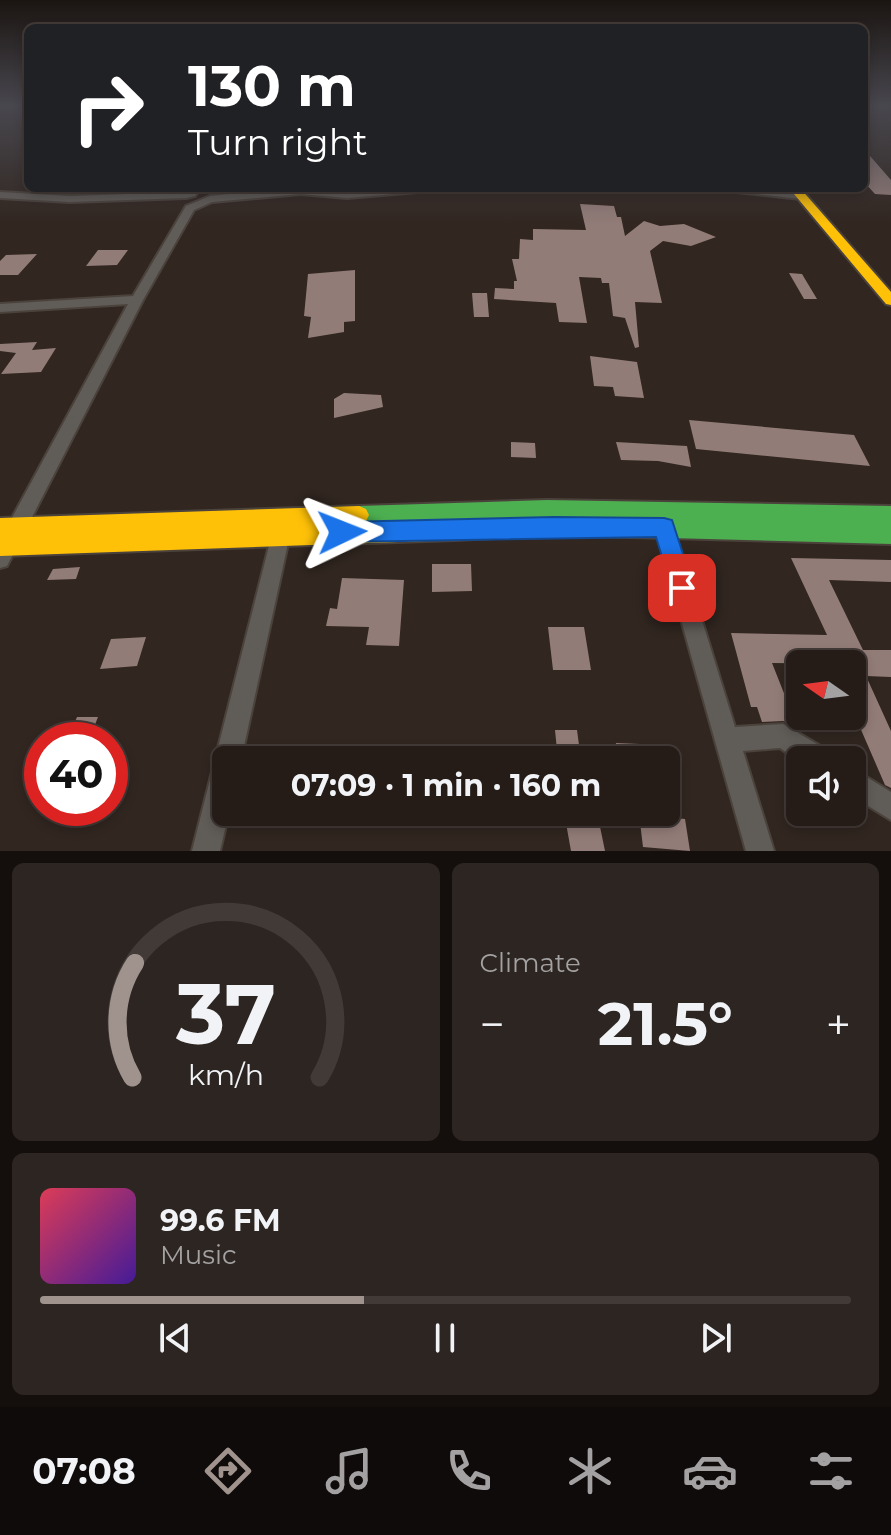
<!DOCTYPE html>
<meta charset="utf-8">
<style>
:root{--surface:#251c18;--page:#2d2521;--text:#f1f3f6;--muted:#a3a1a2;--line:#423a37;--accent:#a0938d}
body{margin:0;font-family:Montserrat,sans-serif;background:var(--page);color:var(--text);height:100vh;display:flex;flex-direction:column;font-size:30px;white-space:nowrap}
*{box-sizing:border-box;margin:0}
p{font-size:26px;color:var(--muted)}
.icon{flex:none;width:44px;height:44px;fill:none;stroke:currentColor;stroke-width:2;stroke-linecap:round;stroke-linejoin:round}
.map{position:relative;height:851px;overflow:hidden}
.drawer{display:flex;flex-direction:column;gap:12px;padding:12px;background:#140f0d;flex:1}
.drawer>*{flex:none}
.hud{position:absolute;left:24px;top:24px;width:844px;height:168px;border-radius:12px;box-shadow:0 4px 12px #0003,0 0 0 2px var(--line);background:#202124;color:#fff;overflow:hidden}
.needle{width:52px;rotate:284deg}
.buttons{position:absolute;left:786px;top:650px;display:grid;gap:16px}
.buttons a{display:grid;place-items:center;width:80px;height:80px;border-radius:12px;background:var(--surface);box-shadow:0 4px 12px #0003,0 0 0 2px var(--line);font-size:40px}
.speed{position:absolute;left:24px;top:722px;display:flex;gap:16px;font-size:40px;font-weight:700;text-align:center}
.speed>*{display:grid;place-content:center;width:104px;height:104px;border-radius:50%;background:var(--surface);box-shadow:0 4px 12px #0003,0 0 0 2px var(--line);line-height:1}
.speed .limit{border:12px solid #d22;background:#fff;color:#111}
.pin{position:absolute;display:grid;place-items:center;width:68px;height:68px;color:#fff;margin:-34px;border-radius:16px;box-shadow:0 4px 12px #0006}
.me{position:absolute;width:88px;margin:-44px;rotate:88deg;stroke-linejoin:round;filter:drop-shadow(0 0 6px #0008)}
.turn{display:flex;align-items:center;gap:28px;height:168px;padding:0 32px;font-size:36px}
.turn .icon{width:104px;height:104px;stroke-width:2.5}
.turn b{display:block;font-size:56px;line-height:68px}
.big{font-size:60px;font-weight:700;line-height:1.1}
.drawer .widget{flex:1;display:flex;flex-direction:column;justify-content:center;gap:12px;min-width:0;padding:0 28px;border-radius:12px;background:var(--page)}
.drawer .dial{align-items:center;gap:0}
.dial svg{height:208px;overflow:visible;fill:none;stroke:var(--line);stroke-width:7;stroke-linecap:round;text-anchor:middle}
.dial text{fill:var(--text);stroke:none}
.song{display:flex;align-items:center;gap:24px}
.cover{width:96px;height:96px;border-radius:12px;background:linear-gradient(135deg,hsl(350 70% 55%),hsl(260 70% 35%))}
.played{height:8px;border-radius:4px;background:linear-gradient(90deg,var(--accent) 40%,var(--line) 40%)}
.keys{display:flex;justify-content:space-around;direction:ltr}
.heat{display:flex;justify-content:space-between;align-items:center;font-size:44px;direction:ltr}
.drawer .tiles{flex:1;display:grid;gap:12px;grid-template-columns:1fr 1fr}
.widget:last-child{grid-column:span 2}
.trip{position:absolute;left:212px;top:746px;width:468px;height:80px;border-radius:12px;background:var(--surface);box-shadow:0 4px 12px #0003,0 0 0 2px var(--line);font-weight:700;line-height:80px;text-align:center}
.dock{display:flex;height:128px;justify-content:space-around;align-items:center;background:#0f0b0a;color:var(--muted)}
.dock .icon{width:56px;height:56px}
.dock .current{color:var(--accent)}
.dock b{font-size:36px;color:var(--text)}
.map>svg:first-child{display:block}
.building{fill:#927c78}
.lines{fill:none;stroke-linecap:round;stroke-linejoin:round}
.street-casing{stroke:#4b423c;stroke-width:4}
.fast-casing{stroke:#4b423c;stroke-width:4}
.slow-casing{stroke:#4b423c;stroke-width:4}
.street{fill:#605c58;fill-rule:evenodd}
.fast{fill:#4caf50;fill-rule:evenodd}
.slow{fill:#ffc107;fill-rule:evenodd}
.route{fill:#1a73e8;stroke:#114b97;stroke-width:2}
</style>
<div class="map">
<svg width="891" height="851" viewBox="0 0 891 851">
<rect width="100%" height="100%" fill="#312620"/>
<!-- building -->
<path class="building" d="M864 149 891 180V195L875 194 864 182Z
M580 204 614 206 617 217H621L625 236 644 221 660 226 684 224 716 237 691 246 663 241 650 251 662 303 635 302 639 347 635 348 625 318 613 316 609 283H602L601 278 579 277 587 323 559 322 556 303 494 299 495 288 514 289V281H517L512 259H519L520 239 533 240V229L586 230Z
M98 250H128L117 265 86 266Z
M37 254 18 275H0V261L6 255Z
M355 270V321L344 322V332L308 338 311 317 304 316 308 274Z
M789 273 802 274 817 299H804Z
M472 293H487L489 317H474Z
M37 342 32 350 56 348 41 372 1 374 16 353 0 351V344Z
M590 356 637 362 644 398 615 396 613 387 594 386Z
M344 393 381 395 383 407 334 418V399Z
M689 420 854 435 870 466 696 449Z
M511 442 535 443 536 458 511 457Z
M616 442 687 446 691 467 658 461 621 460Z
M791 558 891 560V582L829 580 863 650H891V677L866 676 891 731V788L885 785 852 709V664L772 663 797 726 783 721 762 722 757 707H751L731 633 827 635Z
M432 564H471L472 591 432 592Z
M80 567 76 579 47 580 53 569Z
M342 578 404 580 399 646 366 645 369 627 326 626 330 608 337 609Z
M548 627H584L591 670H553Z
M146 637 137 666 100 669 111 639Z
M77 717H98L89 740H67Z
M555 730H577L581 760H558Z
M616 743 640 744 639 760H614Z
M564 812H597L605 851H571Z
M639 814 685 819 690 851 643 847Z"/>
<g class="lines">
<defs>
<path id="street" d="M190 188H200L195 196 186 198 70 202 0 198V192L70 196 186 192Z
M287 188 347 192 435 188 430 191 347 198 301 194 212 202 194 210 143 300 7 566 0 568V540L128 304 0 312V304L133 296 186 206 210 196Z
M722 188H754L801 193 806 196 801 199 727 191Z
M664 519 671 521 673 527 735 727 783 724 829 751 833 760 800 762 780 748 743 751 774 851H746L655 527 657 521Z
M281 525 288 528 290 534 241 760H226V812H229L220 851H192L272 534 274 528Z
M852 768 891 792V820L852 796Z"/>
<path id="fast" d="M547 500 891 506V524H857H891V544L554 535 455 540 448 537 444 530 448 523 453 521 359 524 352 521 349 515 352 509 359 506Z"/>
<path id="slow" d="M789 188H800L891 292V305L886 304Z
M359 506 366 509 369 515 366 521 360 524 455 520 462 523 466 530 462 537 455 540 0 556V518Z"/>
</defs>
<!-- street casing -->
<use href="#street" class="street-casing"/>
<!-- fast casing -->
<use href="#fast" class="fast-casing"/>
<!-- slow casing -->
<use href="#slow" class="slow-casing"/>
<!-- street -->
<use href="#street" class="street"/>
<!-- fast -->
<use href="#fast" class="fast"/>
<!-- slow -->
<use href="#slow" class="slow"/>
</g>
<!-- sky -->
<linearGradient id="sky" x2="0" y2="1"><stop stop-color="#1b1512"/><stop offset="0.47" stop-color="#48474e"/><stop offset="1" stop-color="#48474e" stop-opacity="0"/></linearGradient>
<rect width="891" height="225" fill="url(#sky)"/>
<!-- route -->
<path class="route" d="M554 517 664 518 672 520 694 588 690 596 682 600 674 596 656 537 342 542 334 539 331 532 334 525 342 522Z"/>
</svg>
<div class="buttons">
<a><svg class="needle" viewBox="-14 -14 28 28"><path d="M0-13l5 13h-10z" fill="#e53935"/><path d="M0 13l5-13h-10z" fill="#a3a1a2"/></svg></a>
<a><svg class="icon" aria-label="sound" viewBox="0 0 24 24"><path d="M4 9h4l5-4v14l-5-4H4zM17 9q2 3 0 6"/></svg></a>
</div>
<div class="speed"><div class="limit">40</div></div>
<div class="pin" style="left:682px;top:588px;background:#d93025"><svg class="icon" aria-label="arrive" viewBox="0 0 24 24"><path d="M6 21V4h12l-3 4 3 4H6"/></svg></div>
<svg class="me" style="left:342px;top:532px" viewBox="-20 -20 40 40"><path d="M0-17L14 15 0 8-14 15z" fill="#1a73e8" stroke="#fff" stroke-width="4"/></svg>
<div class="trip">07:09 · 1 min · 160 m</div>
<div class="hud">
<div class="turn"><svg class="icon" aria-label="right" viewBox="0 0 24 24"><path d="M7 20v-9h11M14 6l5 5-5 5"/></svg><div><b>130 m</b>Turn right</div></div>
</div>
</div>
<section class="drawer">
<div class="tiles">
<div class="widget dial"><svg viewBox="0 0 100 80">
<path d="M14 69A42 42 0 1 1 86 69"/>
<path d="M14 69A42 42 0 0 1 15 25" stroke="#a0938d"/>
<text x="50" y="56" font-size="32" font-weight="700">37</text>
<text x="50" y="72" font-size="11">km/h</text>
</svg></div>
<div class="widget"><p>Climate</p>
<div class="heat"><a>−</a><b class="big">21.5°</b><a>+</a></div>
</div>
<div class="widget">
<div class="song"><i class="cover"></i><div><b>99.6 FM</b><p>Music</p></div></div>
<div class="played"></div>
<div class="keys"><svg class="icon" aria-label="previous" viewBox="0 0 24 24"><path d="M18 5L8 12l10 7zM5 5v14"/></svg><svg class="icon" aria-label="pause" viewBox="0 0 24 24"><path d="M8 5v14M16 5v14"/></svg><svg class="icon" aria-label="next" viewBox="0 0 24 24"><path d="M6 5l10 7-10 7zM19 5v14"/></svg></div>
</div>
</div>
</section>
<nav class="dock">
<b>07:08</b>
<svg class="icon current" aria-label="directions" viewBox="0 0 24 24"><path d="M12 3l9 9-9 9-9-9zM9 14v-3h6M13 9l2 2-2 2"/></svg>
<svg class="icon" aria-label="music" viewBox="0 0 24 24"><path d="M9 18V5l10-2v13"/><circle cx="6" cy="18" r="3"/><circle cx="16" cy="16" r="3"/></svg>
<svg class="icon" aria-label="phone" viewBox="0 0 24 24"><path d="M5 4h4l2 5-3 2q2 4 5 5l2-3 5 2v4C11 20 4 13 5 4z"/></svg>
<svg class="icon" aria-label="climate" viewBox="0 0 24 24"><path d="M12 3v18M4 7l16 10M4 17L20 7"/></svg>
<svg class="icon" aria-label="car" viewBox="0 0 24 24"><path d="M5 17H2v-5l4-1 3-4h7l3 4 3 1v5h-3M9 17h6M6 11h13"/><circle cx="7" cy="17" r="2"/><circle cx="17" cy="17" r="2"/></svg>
<svg class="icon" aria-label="filters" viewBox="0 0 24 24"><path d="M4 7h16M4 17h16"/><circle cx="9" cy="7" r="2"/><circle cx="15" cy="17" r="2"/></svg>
</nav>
